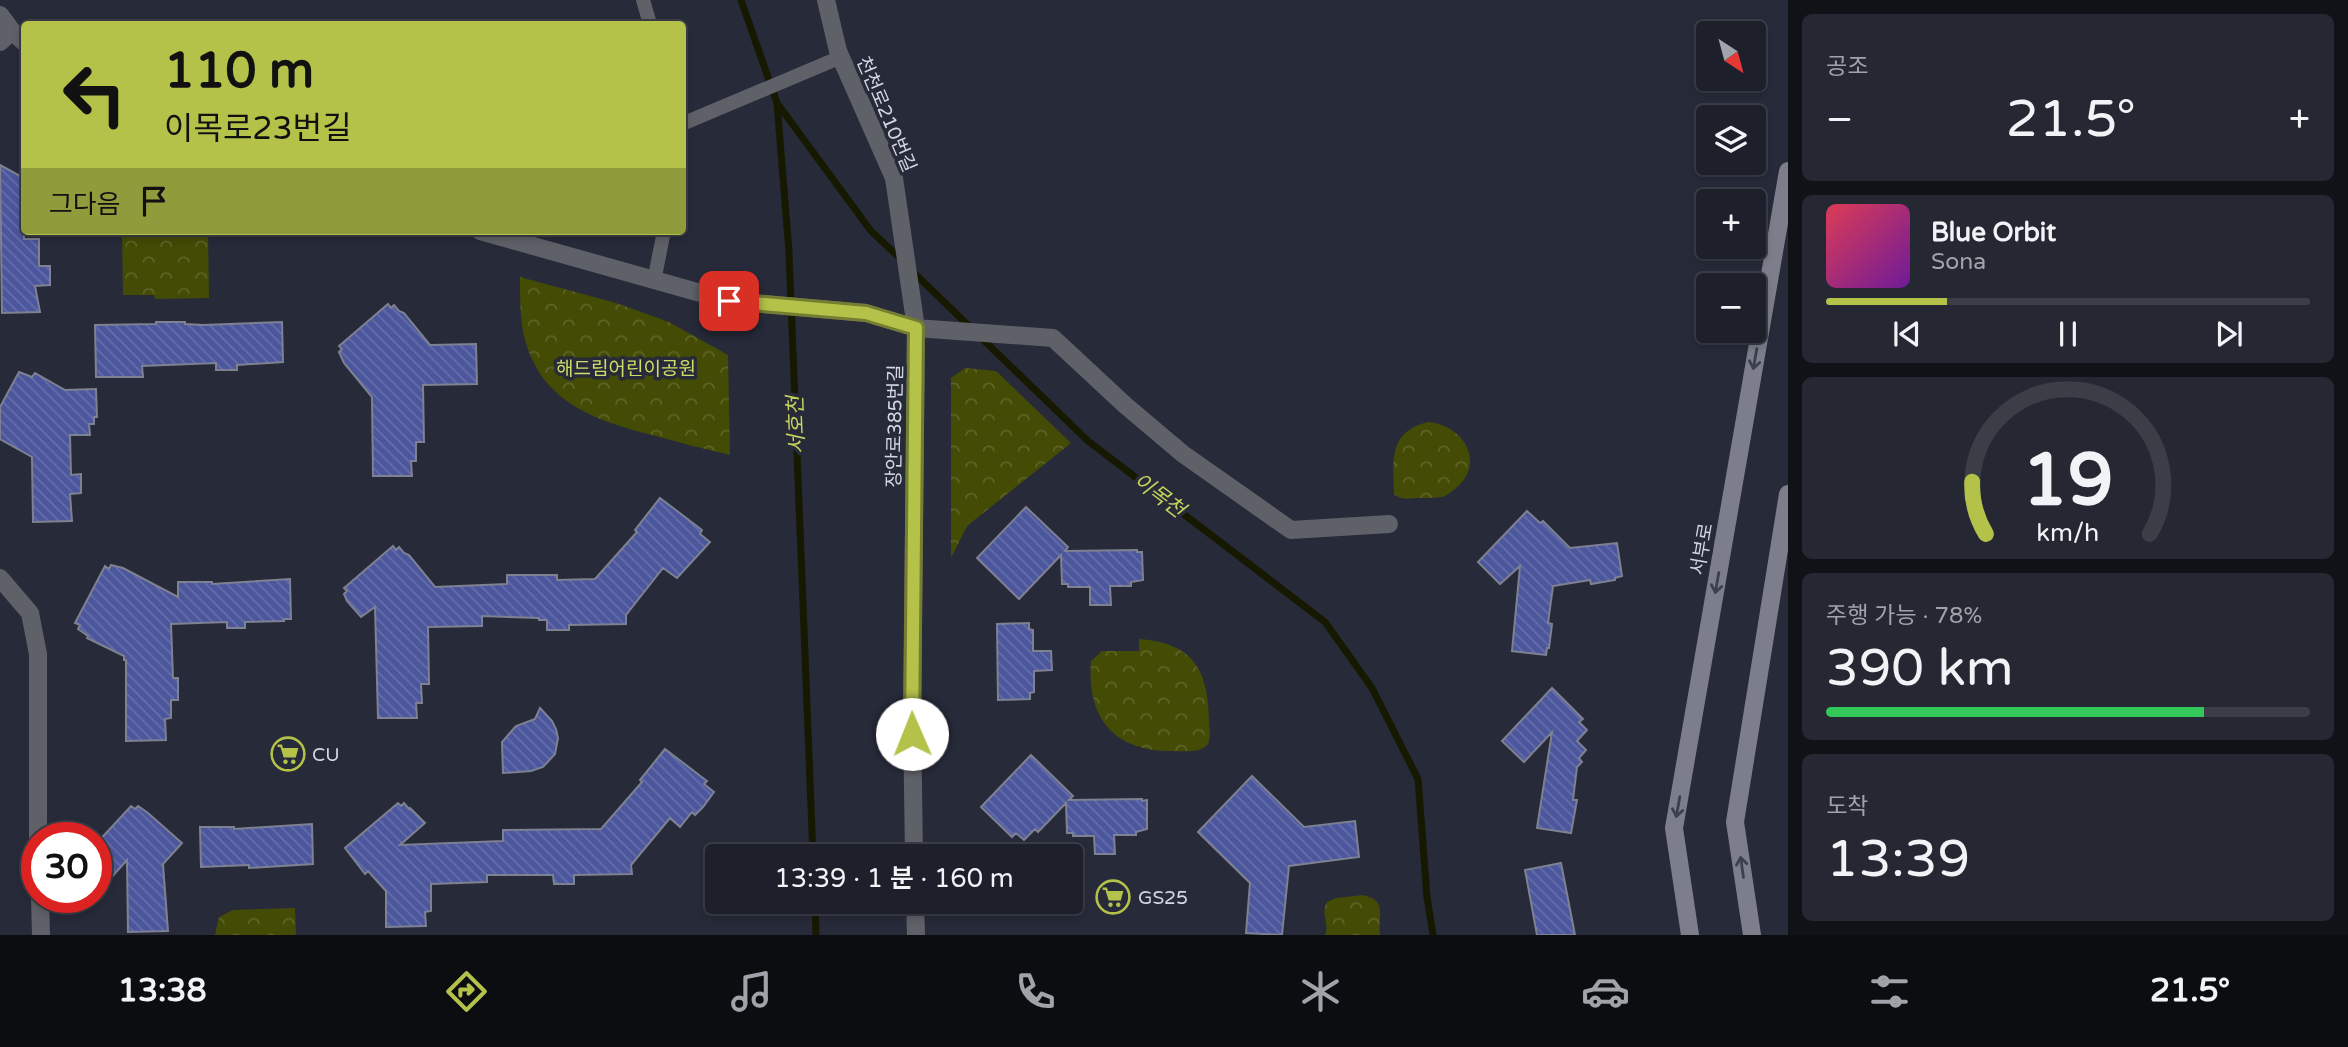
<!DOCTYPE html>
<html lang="ko">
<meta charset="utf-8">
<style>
:root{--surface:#1d202b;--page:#252833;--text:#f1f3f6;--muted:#a0a3a9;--line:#3b3e47;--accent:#b4c24a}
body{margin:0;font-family:"Varela Round","Noto Sans KR",sans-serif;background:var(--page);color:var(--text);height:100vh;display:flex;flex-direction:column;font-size:26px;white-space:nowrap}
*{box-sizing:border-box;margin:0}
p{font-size:23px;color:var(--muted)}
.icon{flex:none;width:38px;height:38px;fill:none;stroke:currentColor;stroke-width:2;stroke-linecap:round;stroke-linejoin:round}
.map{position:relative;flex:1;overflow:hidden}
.panel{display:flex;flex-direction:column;gap:14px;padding:14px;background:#101218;width:560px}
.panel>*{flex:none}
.guide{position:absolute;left:21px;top:21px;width:665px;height:214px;border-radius:7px;box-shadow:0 4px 10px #0003,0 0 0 2px var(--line);background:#b4c24a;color:#111;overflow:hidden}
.needle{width:46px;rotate:144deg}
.controls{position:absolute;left:1696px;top:21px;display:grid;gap:14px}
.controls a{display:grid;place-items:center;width:70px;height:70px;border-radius:7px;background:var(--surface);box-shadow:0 4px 10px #0003,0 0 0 2px var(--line);font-size:35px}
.speed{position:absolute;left:21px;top:822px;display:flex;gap:14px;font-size:35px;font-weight:700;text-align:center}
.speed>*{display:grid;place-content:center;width:91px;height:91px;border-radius:50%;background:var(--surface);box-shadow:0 4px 10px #0003,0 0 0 2px var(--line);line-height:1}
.speed .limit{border:10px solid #d22;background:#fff;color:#111}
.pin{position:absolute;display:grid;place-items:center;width:60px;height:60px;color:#fff;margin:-30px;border-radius:14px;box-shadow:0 4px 10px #0006}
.me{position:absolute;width:77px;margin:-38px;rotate:359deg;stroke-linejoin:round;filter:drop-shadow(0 0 5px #0008)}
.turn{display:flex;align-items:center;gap:24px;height:147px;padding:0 28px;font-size:32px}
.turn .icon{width:91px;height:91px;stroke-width:2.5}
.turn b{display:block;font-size:49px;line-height:60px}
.then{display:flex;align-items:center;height:66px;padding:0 28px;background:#0003;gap:14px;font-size:26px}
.big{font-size:52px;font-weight:600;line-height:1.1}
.panel .widget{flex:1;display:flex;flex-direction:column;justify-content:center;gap:10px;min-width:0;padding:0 24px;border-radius:10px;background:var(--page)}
.panel .dial{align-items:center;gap:0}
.dial svg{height:182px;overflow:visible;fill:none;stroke:var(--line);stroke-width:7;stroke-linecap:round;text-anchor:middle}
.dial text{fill:var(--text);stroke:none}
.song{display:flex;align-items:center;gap:21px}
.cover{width:84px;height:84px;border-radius:10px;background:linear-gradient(135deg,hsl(350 70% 55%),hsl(280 70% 35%))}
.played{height:7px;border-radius:4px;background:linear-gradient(90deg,var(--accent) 25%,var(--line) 25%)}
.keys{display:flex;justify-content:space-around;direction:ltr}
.heat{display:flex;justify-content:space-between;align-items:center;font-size:38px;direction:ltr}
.charge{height:10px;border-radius:5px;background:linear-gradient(90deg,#34c759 78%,var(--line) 0)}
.trip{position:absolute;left:705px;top:844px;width:378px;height:70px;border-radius:7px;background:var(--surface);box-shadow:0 4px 10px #0003,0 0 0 2px var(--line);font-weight:600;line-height:70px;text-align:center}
.tabs{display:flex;height:112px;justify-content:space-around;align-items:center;background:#0c0d11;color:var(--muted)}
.tabs .icon{width:49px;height:49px}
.tabs .selected{color:var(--accent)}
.tabs b{font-size:32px;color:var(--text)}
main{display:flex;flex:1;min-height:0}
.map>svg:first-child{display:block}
.park{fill:url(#park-crowns)}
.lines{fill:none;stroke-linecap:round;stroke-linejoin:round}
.stream{stroke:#161900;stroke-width:7}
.building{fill:url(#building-back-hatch);stroke:#7d8192;stroke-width:2}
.service{stroke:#5f6168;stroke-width:14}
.minor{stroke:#5f6168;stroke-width:18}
.tertiary{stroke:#5f6168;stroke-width:18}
.secondary{stroke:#7c7f8b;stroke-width:18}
.oneway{stroke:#3c3f4e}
.route-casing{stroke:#757e30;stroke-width:18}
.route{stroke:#b4c24a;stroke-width:12}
.labels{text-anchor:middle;stroke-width:7;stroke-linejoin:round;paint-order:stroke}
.street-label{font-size:19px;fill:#d4d6e0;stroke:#272a39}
.park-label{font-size:19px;fill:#cddd68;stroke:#272a39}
.poi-label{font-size:19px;fill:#d4d6e0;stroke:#272a39;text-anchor:start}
.water-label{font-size:21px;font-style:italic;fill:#c3d25c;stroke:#272a39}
</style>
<main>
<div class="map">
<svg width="1788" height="935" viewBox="0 0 1788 935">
<defs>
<pattern id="park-crowns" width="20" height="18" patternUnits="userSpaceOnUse" patternTransform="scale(1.75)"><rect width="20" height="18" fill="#444b04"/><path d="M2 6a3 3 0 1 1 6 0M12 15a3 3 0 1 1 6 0" fill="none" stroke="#5e6428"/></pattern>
<pattern id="building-back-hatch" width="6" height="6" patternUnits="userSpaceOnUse" patternTransform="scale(1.75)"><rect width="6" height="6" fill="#4c569c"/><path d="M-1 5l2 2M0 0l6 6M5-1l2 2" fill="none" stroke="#656eaa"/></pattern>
</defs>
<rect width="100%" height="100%" fill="#272a39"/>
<!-- park -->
<path class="park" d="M127 231H155L174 235 208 231 209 298 155 299 154 295H123L122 234Z
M520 277 616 303 669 322 728 355 730 455C704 449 678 442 652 435 594 420 540 402 524 336 520 317 520 297 520 277Z
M965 368 996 371 1071 443 967 526 951 558V378Z
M1428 422C1464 425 1486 463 1456 488 1452 491 1448 495 1442 497 1435 498 1427 498 1420 498 1410 498 1401 501 1394 494 1393 461 1388 432 1428 422Z
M1139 639C1193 643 1208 669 1209 720 1209 728 1212 741 1206 746 1198 753 1185 751 1175 751 1116 753 1086 720 1091 661L1102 651H1139Z
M1363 895C1389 901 1377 916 1380 935H1325C1330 923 1320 914 1327 902L1336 898Z
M295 908 296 935H215L219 917 233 910Z"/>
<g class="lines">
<!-- stream -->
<path class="stream" d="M741 0 777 103 789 252 813 856
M777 103 871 231 903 261
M911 270 1088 441 1325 622 1372 688 1418 779 1427 897 1433 935
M815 901 816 935"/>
</g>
<!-- building -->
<path class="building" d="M0 165 24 178V239H39V266H50V285L35 286 40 312 2 313Z
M388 304 391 308 394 305 399 311 404 313 430 345 476 344 477 384 423 385 424 442H416V461H411L412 476H373L372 397 344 363 339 352 342 349 339 346Z
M156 322H185V324L203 325 282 322 283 362 237 365V370H216V363L142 366 143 377H96L95 325 156 324Z
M19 372 32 377 35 373 65 390 96 389 97 417H94V424H89L90 435H70L71 475 81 474V493L70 494 72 521 33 522 32 457 0 439V407Z
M660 498 702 530 700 534 710 542 677 578 663 568 626 615V624L569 625V630H547V620H539V618L482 616V626L428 627 429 684H421L422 703H416L417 718H378L375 607 361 617 347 601 344 594 347 591 344 588 393 546 396 550 399 547 404 553 409 555 435 587 507 584V575H557V580L595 579 637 532 635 530Z
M1026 507 1068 547 1065 551 1137 550V552H1142L1143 580 1131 582V586H1110L1111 605H1090V587H1068V584H1062L1061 555 1019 599 977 558Z
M1527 511 1540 523 1543 521 1570 548 1617 543 1622 576 1615 578V580L1591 584 1590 580 1553 586 1548 623 1552 624 1549 648H1547L1546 655 1512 651 1520 566 1500 584 1478 562Z
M111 565 123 568 178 597V582H212V584L290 579 291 619H284V621L245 622V628H227V622L171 624 173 678H178V700H171V718L165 719 166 740 126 741V660H124V656L87 638 88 636 78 629 80 625 75 623 105 566 109 569Z
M1029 623V629L1033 630V651H1051L1052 670 1034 671V692L1030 693V699L998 700 997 624Z
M1552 688 1583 719 1579 722 1587 730 1577 741 1586 750 1579 758 1582 762 1577 767 1573 800H1577L1571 833 1537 828 1552 732 1524 762 1502 741Z
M540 708 552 721 556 729 558 738 555 754 543 767 531 771 503 773 502 742 516 726 535 719Z
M665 749 707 781 704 784 714 792 703 807 695 815 692 812 680 827 670 818 631 865 632 874 574 875V884H554L553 875H487V882L431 884V911L425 912 426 926 386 927V891L368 871 365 874 345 848 398 803 401 806 404 803 409 809 410 808 425 823 400 845 503 841V830L601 829 642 782 640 780Z
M1031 755 1073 796 1069 800 1142 799V801L1147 800V829L1136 832V835H1114L1115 854H1095L1094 836H1073V833H1067L1066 803 1038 832 1035 829 1024 840 1016 833 1012 837 981 807Z
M1252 776 1304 827 1355 821 1359 857 1289 866 1282 935 1246 933 1250 883 1198 832Z
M131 806 135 809 138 806 148 813 182 843 163 864 168 931 128 932 127 860 108 881 96 871V844Z
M312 824 313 864 249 868V865L201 867 200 827H234V829Z
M1561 863 1575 935H1537L1525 870Z"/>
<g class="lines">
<!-- service -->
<path class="service" d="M643 0 650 24
M682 124 841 57
M654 281 664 231"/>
<!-- minor -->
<path class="minor" d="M826 0 838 51 894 178 916 328 912 720 914 856
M0 15 12 31 24 42
M480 231 729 301 866 313 916 328 1053 338 1125 405 1183 454 1291 530 1389 524
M915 901 916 935"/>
<!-- tertiary -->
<path class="tertiary" d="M0 42 12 31
M0 578 30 613 38 654V838
M40 898 41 935"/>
<!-- secondary -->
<path class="secondary" d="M1690 935 1674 828 1788 171
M1752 935 1735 822 1788 494"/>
</g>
<!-- one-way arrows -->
<defs><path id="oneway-shaft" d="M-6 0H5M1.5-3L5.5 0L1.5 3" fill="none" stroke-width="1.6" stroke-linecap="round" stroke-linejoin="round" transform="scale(1.75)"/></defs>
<g class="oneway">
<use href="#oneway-shaft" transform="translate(1755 359) rotate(100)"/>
<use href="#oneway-shaft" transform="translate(1717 583) rotate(100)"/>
<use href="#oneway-shaft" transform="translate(1678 807) rotate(100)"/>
<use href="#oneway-shaft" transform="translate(1742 867) rotate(-98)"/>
</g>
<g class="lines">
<defs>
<path id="route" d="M729 301 866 313 916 328 912 734"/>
</defs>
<!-- route casing -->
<use href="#route" class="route-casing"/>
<!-- route -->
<use href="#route" class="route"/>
</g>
<!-- icons -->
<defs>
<symbol id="supermarket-ring" viewBox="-11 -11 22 22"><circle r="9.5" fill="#272a39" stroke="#b4c24a" stroke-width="1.5"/><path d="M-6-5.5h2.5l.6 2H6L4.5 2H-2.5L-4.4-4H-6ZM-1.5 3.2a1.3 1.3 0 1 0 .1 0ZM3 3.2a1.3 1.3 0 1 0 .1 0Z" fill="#b4c24a"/></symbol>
</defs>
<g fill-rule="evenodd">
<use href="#supermarket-ring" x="269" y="735" width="38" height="38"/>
<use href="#supermarket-ring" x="1094" y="878" width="38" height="38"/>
</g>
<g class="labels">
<!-- street labels -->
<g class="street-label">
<text transform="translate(887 114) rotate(67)" y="7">천천로210번길</text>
<text transform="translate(894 426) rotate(-89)" y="7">장안로385번길</text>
<text transform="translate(1701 549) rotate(-80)" y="7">서부로</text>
</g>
<!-- park labels -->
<g class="park-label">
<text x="626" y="375">해드림어린이공원</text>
</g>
<!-- poi labels -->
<g class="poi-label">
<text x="312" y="761">CU</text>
<text x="1138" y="904">GS25</text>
</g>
<!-- water labels -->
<g class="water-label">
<text transform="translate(796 425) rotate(-92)" y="7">서호천</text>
<text transform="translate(1159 495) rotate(37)" y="7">이목천</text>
</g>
</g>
</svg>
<div class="controls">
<a><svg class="needle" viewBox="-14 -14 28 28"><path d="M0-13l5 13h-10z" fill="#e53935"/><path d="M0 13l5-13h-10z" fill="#a0a3a9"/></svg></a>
<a><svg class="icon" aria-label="layers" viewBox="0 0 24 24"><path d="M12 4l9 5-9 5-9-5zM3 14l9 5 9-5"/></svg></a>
<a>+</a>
<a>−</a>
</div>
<div class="speed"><div class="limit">30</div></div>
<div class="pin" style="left:729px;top:301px;background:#d93025"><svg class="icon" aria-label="arrive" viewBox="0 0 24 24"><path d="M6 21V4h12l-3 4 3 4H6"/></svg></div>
<svg class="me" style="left:912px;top:734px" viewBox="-20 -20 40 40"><circle r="19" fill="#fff"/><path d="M0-13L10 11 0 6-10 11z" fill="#b4c24a"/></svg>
<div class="trip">13:39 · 1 분 · 160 m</div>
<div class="guide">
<div class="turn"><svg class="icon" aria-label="left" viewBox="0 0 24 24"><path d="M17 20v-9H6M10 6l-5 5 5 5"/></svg><div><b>110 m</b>이목로23번길</div></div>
<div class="then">그다음<svg class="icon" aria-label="arrive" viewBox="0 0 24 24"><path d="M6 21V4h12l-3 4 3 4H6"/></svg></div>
</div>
</div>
<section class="panel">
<div class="widget"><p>공조</p>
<div class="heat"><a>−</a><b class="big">21.5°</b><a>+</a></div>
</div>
<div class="widget">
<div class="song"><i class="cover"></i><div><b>Blue Orbit</b><p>Sona</p></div></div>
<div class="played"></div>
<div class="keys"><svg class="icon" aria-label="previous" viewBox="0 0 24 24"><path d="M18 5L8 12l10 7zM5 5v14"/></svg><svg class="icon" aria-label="pause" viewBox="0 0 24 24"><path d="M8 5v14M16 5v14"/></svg><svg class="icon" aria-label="next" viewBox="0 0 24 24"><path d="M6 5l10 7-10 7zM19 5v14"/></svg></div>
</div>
<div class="widget dial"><svg viewBox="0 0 100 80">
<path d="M14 69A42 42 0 1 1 86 69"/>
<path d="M14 69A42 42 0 0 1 8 46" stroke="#b4c24a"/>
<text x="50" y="56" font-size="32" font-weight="700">19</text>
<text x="50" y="72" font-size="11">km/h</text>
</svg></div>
<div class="widget"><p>주행 가능 · 78%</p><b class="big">390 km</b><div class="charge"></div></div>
<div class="widget"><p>도착</p><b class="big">13:39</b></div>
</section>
</main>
<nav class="tabs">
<b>13:38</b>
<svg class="icon selected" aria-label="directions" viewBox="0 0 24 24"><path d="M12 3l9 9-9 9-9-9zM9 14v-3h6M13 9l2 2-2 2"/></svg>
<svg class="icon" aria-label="music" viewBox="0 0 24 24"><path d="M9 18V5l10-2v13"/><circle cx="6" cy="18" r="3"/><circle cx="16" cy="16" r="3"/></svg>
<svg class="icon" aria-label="phone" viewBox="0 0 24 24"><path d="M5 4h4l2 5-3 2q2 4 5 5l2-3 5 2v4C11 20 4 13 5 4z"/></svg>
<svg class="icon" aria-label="climate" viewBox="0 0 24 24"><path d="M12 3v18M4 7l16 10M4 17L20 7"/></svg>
<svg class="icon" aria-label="car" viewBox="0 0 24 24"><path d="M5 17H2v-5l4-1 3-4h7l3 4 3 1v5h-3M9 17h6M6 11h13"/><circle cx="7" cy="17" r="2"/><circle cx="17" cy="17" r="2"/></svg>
<svg class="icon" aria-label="filters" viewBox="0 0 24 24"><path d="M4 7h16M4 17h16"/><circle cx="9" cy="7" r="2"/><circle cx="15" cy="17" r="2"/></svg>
<b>21.5°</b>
</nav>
